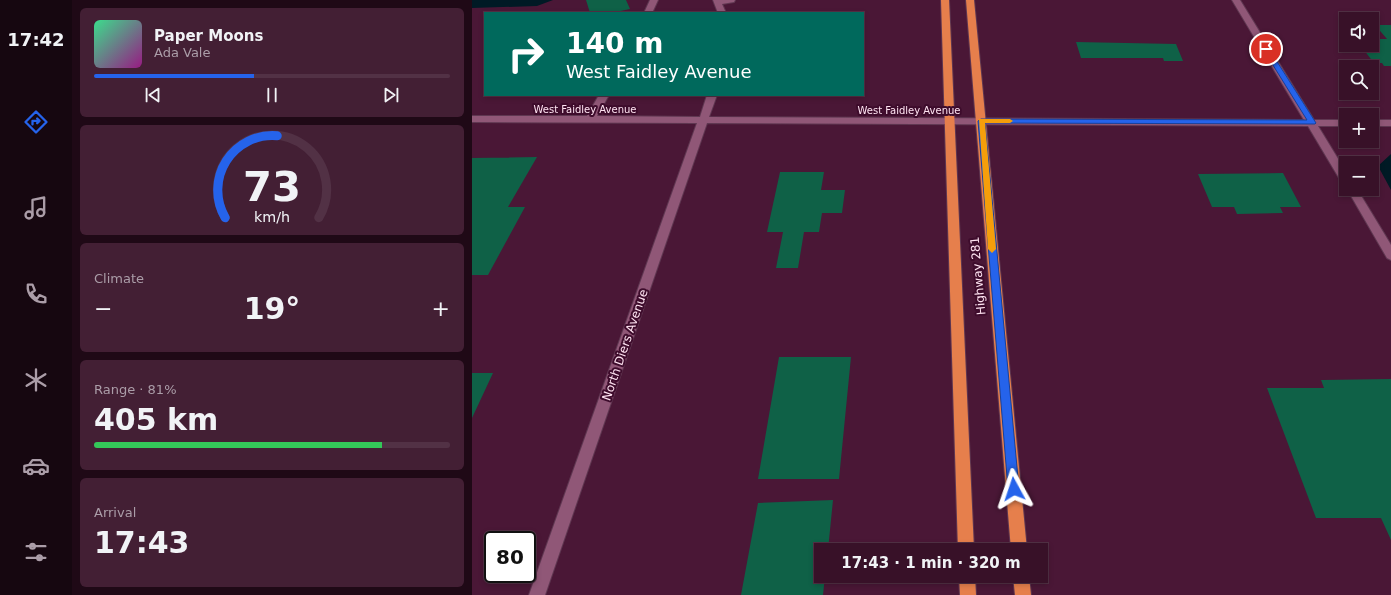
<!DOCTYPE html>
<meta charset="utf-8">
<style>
:root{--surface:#381128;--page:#431f34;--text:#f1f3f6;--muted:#ab9da8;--line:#523145;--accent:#2563eb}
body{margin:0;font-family:"DejaVu Sans",sans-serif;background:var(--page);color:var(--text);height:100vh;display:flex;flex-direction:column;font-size:15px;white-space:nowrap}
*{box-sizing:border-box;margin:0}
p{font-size:13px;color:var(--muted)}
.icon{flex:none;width:22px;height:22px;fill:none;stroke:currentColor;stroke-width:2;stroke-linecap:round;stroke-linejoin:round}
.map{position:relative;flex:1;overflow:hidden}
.details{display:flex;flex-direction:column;gap:8px;padding:8px;background:#1f0916;width:400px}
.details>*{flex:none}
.top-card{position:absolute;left:12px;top:12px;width:380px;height:84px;border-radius:0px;box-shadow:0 2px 6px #0003,0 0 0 1px var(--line);background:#00695c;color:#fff;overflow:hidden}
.tools{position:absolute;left:867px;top:12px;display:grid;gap:8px}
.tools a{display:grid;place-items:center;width:40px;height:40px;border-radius:0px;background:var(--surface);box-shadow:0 2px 6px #0003,0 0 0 1px var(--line);font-size:20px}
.speed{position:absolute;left:12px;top:531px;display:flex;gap:8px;font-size:20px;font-weight:700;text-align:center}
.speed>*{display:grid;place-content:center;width:52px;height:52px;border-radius:50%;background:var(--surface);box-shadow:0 2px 6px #0003,0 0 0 1px var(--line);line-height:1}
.speed .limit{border:2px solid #111;border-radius:6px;background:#fff;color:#111}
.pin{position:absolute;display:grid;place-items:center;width:34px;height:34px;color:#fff;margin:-17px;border:2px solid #fff;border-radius:50%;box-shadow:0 1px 4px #0007}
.me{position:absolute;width:44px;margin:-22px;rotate:355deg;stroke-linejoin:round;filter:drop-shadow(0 0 3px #0008)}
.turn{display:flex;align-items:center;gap:14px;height:84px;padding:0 16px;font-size:18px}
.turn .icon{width:52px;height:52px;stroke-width:2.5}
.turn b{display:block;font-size:28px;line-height:34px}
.big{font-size:30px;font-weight:800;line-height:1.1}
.details .widget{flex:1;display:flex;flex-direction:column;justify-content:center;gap:6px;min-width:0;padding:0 14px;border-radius:6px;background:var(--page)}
.details .dial{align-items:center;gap:0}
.dial svg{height:104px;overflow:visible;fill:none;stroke:var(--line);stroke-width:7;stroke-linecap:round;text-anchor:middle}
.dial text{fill:var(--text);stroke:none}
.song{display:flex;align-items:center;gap:12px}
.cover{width:48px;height:48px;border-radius:6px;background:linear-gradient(135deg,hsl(150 70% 55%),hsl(310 70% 35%))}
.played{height:4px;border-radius:2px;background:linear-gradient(90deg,var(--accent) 45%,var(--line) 45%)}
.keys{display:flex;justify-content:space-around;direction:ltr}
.heat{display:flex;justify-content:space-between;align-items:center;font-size:22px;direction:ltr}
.charge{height:6px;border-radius:3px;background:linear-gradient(90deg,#34c759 81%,var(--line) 0)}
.trip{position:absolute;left:342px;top:543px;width:234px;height:40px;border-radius:0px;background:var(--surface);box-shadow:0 2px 6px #0003,0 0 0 1px var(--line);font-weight:800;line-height:40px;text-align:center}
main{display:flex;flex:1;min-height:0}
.dock{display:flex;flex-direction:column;width:72px;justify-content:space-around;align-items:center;background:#160710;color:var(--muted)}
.dock .icon{width:28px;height:28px}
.dock .selected{color:var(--accent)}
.dock b{font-size:18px;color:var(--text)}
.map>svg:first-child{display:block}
.water{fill:#001a25}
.building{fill:#0f6147}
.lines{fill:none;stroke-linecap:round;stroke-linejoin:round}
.minor-casing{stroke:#5f3751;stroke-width:2}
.highway-casing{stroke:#5f3751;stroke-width:2}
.minor{fill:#905777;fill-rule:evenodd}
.highway{fill:#e67f4c;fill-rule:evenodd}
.route{fill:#2563eb;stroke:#184099}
.slow{fill:#f59e0b}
.labels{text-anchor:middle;stroke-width:4;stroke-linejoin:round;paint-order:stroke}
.far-street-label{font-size:10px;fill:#ffe4f2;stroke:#3e0c2c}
.street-label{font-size:12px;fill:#ffe4f2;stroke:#3e0c2c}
</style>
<main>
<nav class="dock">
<b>17:42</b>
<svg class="icon selected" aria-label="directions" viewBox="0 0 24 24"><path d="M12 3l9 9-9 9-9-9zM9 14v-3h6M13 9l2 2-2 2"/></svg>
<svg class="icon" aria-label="music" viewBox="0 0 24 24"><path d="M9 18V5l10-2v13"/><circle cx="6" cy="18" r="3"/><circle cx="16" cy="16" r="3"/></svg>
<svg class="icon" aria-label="phone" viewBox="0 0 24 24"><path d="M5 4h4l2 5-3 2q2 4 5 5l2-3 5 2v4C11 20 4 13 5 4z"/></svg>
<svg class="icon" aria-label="climate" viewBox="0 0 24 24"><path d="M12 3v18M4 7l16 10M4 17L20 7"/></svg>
<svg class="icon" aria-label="car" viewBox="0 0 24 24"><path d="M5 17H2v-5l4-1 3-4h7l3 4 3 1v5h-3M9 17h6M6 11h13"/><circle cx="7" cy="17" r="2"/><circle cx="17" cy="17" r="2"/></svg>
<svg class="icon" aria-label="filters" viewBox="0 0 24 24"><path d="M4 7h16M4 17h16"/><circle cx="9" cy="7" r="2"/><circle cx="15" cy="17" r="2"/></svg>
</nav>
<section class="details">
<div class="widget">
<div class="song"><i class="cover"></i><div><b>Paper Moons</b><p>Ada Vale</p></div></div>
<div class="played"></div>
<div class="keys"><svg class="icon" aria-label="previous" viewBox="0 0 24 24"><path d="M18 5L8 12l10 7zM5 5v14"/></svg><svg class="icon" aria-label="pause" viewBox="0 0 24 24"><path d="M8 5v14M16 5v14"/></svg><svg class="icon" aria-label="next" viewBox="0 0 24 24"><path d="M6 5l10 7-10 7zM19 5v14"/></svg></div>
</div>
<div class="widget dial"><svg viewBox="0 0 100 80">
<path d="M14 69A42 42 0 1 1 86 69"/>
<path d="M14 69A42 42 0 0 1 54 6" stroke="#2563eb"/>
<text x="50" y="56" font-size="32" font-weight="700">73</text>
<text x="50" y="72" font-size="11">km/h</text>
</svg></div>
<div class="widget"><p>Climate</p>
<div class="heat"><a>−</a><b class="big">19°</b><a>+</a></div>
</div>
<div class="widget"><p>Range · 81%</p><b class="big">405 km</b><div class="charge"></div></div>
<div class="widget"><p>Arrival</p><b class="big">17:43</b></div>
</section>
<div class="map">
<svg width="919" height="595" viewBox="0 0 919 595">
<rect width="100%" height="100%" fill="#4a1736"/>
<!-- water -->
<path class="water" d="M0 0H81L65 6 0 8Z
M919 154V190L906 166Z"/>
<!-- building -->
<path class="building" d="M114 0H154L158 9 139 13H118Z
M903 25H919V66H912L910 63H902L888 45H900V39H915Z
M604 42 704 44 711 61H692L691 58H609Z
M65 157 36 207H53L16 275H0V158Z
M308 172H352L349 190H373L370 213H350L347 232H332L326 268H304L311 232H295Z
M811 173 829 207H808L811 213 765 214 762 207H740L726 174Z
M307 357H379L367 479H286Z
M0 373H21L0 418Z
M919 379V540L909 518H844L795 388H852L849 380Z
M361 500 356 550H349V576H353L351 595H269L286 503Z"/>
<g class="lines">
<defs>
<path id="minor" d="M178 0H186L180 13H172Z
M241 0H263L262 2 250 4 254 13H246Z
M760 0H768L842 120H874V126H846L874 172V184L870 183 836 126 235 123 73 595H57L225 123 0 122V116H115L127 95H137L125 116 228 117 235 95H245L237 117 832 120Z
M900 120H919V126H900Z
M875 189H885L919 245V260L915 258Z"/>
<path id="highway" d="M469 0H477L502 550H486Z
M494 0H502L555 550H539Z
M487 576H503L504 595H488Z
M541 576H557L559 595H543Z"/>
</defs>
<!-- minor casing -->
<use href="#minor" class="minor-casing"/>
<!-- highway casing -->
<use href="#highway" class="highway-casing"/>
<!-- minor -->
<use href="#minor" class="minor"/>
<!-- highway -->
<use href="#highway" class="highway"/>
</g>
<!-- route -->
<path class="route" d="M794 47 797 49 844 123 843 124 513 123 547 489 545 493 542 495 538 493 536 489 506 121 509 119 835 120 791 49Z"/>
<!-- slow -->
<path class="slow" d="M507 119H538L541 121 538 123H513L524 249 520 253 516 249Z"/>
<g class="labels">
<!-- far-street labels -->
<g class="far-street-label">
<text x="113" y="113">West Faidley Avenue</text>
<text x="437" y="114">West Faidley Avenue</text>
</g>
<!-- street labels -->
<g class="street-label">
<text transform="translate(506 276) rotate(-95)" y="4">Highway 281</text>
<text transform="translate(153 345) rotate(-71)" y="4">North Diers Avenue</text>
</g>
</g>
</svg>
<div class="tools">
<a><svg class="icon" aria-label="sound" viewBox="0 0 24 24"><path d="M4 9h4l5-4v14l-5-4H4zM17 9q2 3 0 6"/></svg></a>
<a><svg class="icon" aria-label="search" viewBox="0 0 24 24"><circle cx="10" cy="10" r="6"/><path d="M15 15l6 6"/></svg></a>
<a>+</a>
<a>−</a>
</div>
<div class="speed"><div class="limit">80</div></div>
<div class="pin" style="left:794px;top:49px;background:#d93025"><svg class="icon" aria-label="arrive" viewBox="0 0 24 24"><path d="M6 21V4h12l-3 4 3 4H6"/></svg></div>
<svg class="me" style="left:542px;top:489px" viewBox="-20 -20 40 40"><path d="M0-17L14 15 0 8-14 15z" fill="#2563eb" stroke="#fff" stroke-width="4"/></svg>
<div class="trip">17:43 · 1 min · 320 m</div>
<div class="top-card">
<div class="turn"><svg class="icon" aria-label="right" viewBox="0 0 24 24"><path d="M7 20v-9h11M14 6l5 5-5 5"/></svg><div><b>140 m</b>West Faidley Avenue</div></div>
</div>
</div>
</main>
